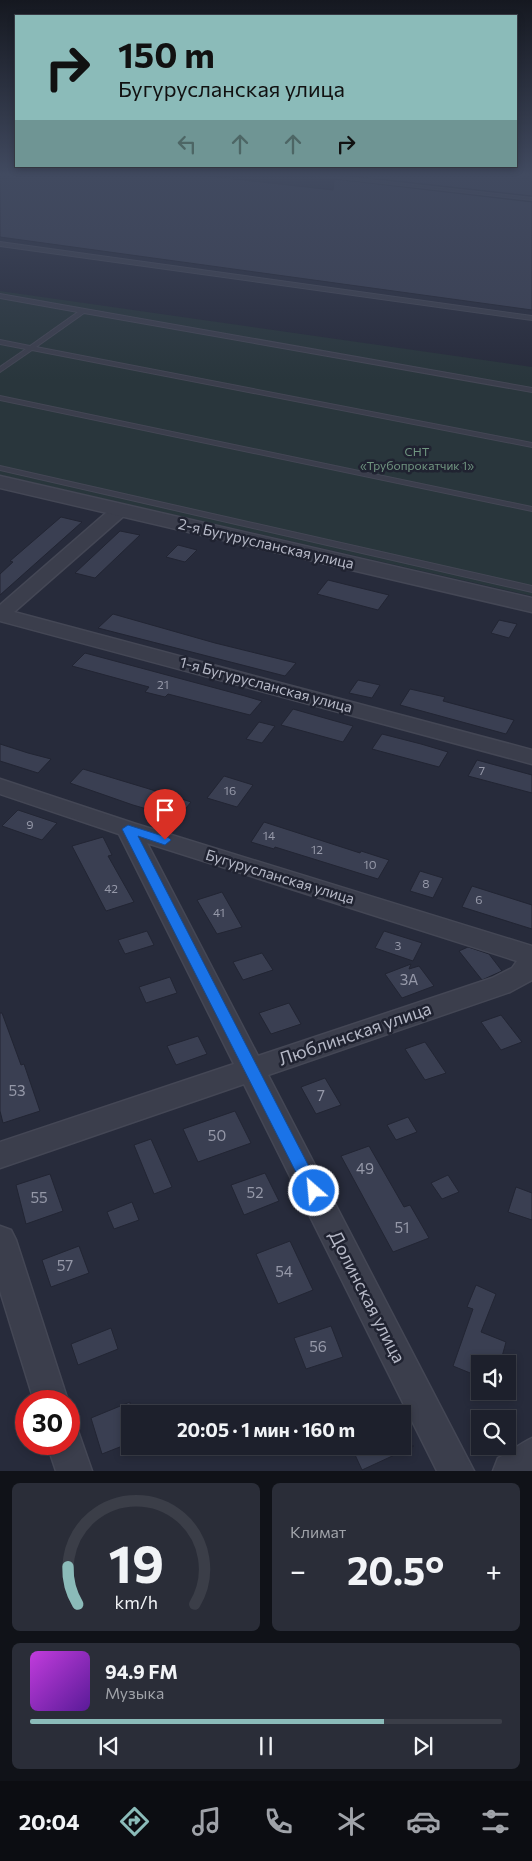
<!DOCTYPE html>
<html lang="ru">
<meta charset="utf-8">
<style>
:root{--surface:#1d202c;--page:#2a2d38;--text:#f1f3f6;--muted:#a0a3a9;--line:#3b3e48;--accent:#8bbbb9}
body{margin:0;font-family:Commissioner,sans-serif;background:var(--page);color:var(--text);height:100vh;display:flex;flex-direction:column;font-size:19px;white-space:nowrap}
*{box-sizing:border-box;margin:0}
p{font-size:16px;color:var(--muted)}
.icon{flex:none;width:28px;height:28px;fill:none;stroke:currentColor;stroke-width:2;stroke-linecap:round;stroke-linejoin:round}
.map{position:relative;height:1471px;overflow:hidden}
.sheet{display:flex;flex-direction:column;gap:12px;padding:12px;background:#101218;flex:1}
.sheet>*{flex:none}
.top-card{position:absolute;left:15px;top:15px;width:502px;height:152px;border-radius:0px;box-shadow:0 2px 8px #0003,0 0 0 1px var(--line);background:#8bbbb9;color:#111;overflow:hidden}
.fabs{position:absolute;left:471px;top:1355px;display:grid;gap:10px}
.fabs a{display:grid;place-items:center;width:45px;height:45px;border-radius:0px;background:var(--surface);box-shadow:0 2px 8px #0003,0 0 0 1px var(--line);font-size:25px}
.speed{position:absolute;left:15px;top:1390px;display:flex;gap:10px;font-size:25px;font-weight:700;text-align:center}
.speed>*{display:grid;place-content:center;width:65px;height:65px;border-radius:50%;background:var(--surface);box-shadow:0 2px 8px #0003,0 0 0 1px var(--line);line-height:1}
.speed .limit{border:8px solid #d22;background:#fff;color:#111}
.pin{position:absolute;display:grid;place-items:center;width:42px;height:42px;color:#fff;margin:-51px -21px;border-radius:50% 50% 50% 0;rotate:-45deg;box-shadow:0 0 5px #0007}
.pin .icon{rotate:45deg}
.me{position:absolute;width:55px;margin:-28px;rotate:333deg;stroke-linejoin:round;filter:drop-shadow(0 0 4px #0008)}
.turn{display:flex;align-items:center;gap:18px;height:105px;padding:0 20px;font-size:22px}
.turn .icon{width:65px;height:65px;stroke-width:2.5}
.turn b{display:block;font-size:35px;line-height:42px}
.lanes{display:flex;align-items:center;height:48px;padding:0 20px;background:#0003;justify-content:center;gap:25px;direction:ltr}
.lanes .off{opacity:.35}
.big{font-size:38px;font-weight:700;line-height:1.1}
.sheet .tile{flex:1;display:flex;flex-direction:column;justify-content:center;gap:8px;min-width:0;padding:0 18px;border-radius:8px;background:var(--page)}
.sheet .dial{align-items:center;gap:0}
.dial svg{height:130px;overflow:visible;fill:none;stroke:var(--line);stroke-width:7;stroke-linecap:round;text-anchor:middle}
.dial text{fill:var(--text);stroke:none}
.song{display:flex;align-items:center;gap:15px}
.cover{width:60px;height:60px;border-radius:8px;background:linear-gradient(135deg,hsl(290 70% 55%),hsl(270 70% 35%))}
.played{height:5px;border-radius:2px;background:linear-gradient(90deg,var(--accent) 75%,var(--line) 75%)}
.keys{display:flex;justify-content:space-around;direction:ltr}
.heat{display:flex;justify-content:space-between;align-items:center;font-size:28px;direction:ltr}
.sheet .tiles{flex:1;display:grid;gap:12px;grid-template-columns:1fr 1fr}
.tile:last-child{grid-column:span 2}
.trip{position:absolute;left:121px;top:1405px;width:290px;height:50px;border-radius:0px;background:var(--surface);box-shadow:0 2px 8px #0003,0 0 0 1px var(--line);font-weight:700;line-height:50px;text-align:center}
.tab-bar{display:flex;height:80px;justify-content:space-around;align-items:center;background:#0c0d12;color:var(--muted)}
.tab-bar .icon{width:35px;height:35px}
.tab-bar .current{color:var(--accent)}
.tab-bar b{font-size:22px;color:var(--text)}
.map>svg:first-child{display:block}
.green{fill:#29363c}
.building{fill:#3a3f52;stroke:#222533}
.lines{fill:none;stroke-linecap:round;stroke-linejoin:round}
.service-casing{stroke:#444755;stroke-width:2}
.minor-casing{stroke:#444755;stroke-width:3}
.tertiary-casing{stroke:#444755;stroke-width:3}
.service{fill:#3b3e4c;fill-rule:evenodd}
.minor{fill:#3b3e4c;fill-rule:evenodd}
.tertiary{fill:#3b3e4c;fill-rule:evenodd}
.route{fill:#1a73e8;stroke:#114b97}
.labels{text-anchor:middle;stroke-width:5;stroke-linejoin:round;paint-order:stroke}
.far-park-label{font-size:12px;fill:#709580;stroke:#202331}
.number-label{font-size:12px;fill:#9598a8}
.street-label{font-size:15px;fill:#b6b9c7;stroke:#202331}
.near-number-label{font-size:15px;fill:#9598a8}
.near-street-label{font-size:18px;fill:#b6b9c7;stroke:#202331}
</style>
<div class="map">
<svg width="532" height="1471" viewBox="0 0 532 1471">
<rect width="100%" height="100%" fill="#272b3b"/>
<!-- green -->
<path class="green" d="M0 291 532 367V596L0 475Z"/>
<!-- building -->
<path class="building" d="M0 174H189L333 190 334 179 532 202V310L0 237Z
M334 174H532V196Z
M61 517 82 522 0 595V574L13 562 10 561Z
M120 531 140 535 95 578 75 573Z
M178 545 197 550 185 562 166 557Z
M328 580 348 585 389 595 378 610 317 594Z
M113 614 215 643 296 663 285 676 98 628Z
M499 620 517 624 509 638 491 633Z
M85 653 245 696 262 701 250 715 168 694 165 697 145 692 149 687 72 666Z
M358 680 380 685 372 698 349 693Z
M410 689 445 697 443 701 514 720 506 734 400 705Z
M293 709 328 719 353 726 343 742 281 725Z
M259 722 275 726 262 743 246 739Z
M382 734 421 744 448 752 439 767 372 749Z
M0 744 28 753 51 759 38 773 0 761Z
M477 760 532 775V793L468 776Z
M83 769 146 788 191 802 178 818 133 805 70 783Z
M224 776 253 785 237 807 207 798Z
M18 810 57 823 42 840 2 826Z
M264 822 360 853 361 851 389 860 378 879 275 847 274 849 251 842Z
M103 837 112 855 108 856 134 902 106 911 72 846Z
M420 871 443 878 433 898 410 891Z
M472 886 532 905V929L462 907Z
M222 892 242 927 217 934 197 900Z
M147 931 154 945 125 954 118 940Z
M384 931 422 943 413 961 375 948Z
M468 947 489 954 502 971 482 980 459 951Z
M262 953 273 970 243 980 233 962Z
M411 964 409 969 419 966 434 986 402 998 385 974Z
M170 977 177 993 146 1003 139 987Z
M289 1003 301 1024 271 1034 259 1013Z
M0 1013H2L21 1065 24 1064 40 1111 3 1123 0 1111Z
M501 1015 522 1042 501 1050 481 1022Z
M198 1036 207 1054 176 1065 167 1046Z
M425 1042 446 1073 425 1080 405 1049Z
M325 1078 341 1105 316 1114 301 1087Z
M235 1111 251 1143 198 1162 183 1129Z
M408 1117 417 1132 396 1140 387 1125Z
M151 1139 172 1187 154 1194 134 1145Z
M369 1146 404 1207 410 1205 429 1238 393 1252 341 1156Z
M265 1173 279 1201 244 1215 231 1185Z
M50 1174 63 1211 26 1224 16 1185Z
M448 1175 459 1192 442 1199 431 1183Z
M516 1187 532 1193V1220L508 1212Z
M132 1202 139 1220 114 1229 107 1212Z
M290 1241 313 1290 278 1304 256 1254Z
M79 1246 89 1273 51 1287 42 1260Z
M476 1285 496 1294 481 1332 506 1342 500 1364H480V1377L453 1366 473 1309 467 1307Z
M331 1326 343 1357 306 1369 294 1338Z
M111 1328 118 1349 78 1365 71 1344Z
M130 1402V1443L102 1454 91 1418Z
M351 1446H414L362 1470Z"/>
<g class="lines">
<defs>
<path id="service" d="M303 174H314L532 198V200Z
M0 242 532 316V320L0 246Z
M0 294 532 388V392L84 313 36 347 532 443V447L32 350 0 372V367L26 349 0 344V340L30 346 78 312 0 298Z
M0 396 532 507V511L0 400Z
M0 466 532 586V592L0 470Z"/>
<path id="minor" d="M120 505 126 506 128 510 126 514 14 612 532 750V764L0 621V605L114 506Z
M0 779 136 824 532 946V980L510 992 268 1075 474 1471H437L244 1084 0 1168V1142L234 1064 119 834 0 794ZM147 843 517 961 512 968 492 978 258 1056Z
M0 1226 11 1230 16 1240 68 1401H34L0 1291Z
M69 1428 78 1431 92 1471H56L47 1444H69Z
M532 1438V1471H493L498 1458C511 1452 519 1444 532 1438Z"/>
<path id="tertiary" d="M0 476 532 598V612L0 488Z"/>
</defs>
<!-- service casing -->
<use href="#service" class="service-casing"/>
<!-- minor casing -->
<use href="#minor" class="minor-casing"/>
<!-- tertiary casing -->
<use href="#tertiary" class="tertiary-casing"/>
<!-- service -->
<use href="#service" class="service"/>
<!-- minor -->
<use href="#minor" class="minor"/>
<!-- tertiary -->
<use href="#tertiary" class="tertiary"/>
</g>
<!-- sky -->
<linearGradient id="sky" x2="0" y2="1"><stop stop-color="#151820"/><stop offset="0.46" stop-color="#414a60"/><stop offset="1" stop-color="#414a60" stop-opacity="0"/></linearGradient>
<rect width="532" height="380" fill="url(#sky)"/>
<!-- route -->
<path class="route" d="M128 825 169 838 171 840 165 845 138 836 319 1186 322 1191 319 1196 314 1198 308 1196 122 829Z"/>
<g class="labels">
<!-- far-park labels -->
<g class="far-park-label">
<text x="417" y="456">СНТ<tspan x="417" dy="14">«Трубопрокатчик 1»</tspan></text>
</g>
<!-- number labels -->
<g class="number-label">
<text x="163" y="689">21</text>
<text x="482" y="775">7</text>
<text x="230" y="795">16</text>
<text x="30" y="829">9</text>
<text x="269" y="840">14</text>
<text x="317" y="854">12</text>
<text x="370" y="869">10</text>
<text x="426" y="888">8</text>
<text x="111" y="893">42</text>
<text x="479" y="904">6</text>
<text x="219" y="917">41</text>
<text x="398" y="950">3</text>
</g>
<!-- street labels -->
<g class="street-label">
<text transform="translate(266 544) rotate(13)" y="5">2-я Бугурусланская улица</text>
<text transform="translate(266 685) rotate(15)" y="5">1-я Бугурусланская улица</text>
<text transform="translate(280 877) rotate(17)" y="5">Бугурусланская улица</text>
</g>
<!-- near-number labels -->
<g class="near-number-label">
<text x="409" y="985">3А</text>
<text x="17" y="1096">53</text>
<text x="321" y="1101">7</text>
<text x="217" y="1141">50</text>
<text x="365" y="1174">49</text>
<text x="255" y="1198">52</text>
<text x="39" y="1203">55</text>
<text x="402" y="1233">51</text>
<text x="65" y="1271">57</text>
<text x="284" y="1277">54</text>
<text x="318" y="1352">56</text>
</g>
<!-- near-street labels -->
<g class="near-street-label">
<text transform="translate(355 1034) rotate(-19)" y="6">Люблинская улица</text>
<text transform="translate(367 1297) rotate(63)" y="6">Долинская улица</text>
</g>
</g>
</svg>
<div class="fabs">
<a><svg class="icon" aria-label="sound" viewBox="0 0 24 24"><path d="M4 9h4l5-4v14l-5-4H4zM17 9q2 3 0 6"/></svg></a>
<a><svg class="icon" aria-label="search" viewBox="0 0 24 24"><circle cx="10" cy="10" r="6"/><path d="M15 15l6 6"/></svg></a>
</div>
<div class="speed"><div class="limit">30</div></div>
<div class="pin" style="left:165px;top:840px;background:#d93025"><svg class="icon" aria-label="arrive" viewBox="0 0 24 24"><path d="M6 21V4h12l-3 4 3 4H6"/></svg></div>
<svg class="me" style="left:314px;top:1191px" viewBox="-20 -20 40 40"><circle r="17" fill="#1a73e8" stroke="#fff" stroke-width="3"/><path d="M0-11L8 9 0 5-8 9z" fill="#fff"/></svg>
<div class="trip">20:05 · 1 мин · 160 m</div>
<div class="top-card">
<div class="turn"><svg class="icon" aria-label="right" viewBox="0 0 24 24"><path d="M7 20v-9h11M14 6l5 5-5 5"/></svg><div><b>150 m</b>Бугурусланская улица</div></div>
<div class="lanes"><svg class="icon off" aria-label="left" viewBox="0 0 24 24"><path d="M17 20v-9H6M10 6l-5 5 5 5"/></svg><svg class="icon off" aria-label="ahead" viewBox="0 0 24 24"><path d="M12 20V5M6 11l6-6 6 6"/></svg><svg class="icon off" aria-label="ahead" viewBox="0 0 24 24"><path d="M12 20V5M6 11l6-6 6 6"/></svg><svg class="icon" aria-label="right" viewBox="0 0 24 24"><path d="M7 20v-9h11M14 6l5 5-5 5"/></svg></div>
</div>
</div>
<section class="sheet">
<div class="tiles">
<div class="tile dial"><svg viewBox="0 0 100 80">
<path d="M14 69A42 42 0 1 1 86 69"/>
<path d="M14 69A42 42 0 0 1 8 46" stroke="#8bbbb9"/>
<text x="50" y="56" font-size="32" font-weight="700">19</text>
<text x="50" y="72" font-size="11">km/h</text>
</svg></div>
<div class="tile"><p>Климат</p>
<div class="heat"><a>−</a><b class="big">20.5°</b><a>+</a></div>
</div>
<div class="tile">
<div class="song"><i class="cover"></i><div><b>94.9 FM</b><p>Музыка</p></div></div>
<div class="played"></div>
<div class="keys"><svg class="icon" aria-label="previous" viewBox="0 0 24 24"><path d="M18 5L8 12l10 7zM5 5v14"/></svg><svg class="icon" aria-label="pause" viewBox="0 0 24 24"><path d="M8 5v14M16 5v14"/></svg><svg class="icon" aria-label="next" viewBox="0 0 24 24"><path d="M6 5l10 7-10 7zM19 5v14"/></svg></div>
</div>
</div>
</section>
<nav class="tab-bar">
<b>20:04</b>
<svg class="icon current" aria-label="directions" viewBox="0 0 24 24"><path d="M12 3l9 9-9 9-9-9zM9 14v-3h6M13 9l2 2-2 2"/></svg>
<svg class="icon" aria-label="music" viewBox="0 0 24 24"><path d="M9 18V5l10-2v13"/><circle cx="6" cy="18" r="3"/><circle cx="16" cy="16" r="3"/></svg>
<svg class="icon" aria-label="phone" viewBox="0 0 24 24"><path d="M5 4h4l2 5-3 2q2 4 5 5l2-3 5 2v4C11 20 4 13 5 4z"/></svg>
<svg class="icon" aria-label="climate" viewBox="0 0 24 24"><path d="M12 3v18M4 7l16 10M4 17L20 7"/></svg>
<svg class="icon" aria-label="car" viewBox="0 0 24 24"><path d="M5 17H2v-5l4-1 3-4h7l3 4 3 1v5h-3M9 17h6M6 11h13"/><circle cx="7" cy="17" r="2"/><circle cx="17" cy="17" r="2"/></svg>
<svg class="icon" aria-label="filters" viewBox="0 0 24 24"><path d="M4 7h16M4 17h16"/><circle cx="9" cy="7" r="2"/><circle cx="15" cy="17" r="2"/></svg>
</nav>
